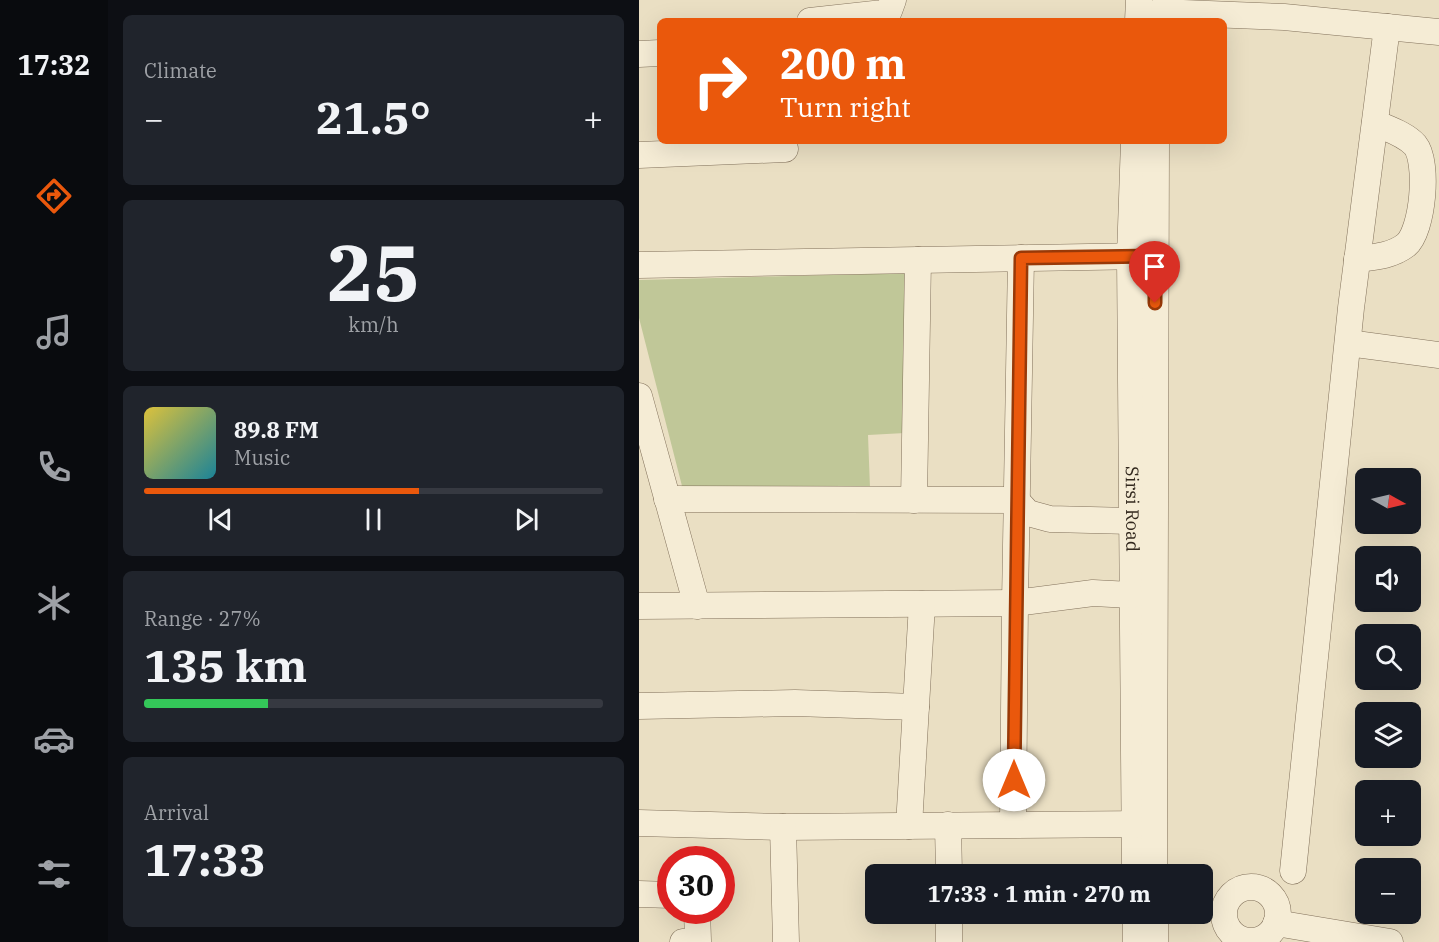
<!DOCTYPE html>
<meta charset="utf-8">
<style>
:root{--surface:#171b24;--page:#20242c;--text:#f1f3f6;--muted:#9ea1a6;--line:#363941;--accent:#ea580c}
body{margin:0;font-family:"IBM Plex Serif",serif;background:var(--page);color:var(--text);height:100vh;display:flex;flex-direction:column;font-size:22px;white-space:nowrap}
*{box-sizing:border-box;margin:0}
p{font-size:20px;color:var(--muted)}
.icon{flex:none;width:33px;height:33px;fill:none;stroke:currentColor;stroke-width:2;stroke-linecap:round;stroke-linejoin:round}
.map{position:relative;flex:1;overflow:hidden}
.details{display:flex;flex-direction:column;gap:15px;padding:15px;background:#0d0f14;width:531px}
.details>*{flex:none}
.top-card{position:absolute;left:18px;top:18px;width:570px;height:126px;border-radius:9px;box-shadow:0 6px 24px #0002;background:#ea580c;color:#fff;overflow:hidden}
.needle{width:39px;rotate:98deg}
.controls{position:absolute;left:716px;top:468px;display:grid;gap:12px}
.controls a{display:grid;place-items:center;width:66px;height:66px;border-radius:9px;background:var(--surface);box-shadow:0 6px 24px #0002;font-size:30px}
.speed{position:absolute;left:18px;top:846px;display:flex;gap:12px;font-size:30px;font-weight:700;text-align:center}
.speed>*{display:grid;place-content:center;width:78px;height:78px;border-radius:50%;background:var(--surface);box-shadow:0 6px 24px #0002;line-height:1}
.speed .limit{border:9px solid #d22;background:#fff;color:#111}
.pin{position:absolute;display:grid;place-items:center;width:51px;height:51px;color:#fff;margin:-62px -26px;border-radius:50% 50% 50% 0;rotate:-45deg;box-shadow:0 0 6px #0007}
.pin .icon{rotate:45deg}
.me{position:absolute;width:66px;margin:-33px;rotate:0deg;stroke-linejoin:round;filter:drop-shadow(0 0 4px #0008)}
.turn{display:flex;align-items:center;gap:21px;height:126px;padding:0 24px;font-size:27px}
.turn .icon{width:78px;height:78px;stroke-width:2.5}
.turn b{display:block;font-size:42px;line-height:51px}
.big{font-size:45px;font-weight:800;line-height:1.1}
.details .tile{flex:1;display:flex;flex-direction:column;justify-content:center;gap:9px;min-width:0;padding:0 21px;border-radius:9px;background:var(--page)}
.details .dial{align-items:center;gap:0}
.dial b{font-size:78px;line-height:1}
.song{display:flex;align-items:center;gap:18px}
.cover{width:72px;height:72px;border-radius:9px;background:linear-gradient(135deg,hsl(50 70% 55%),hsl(190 70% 35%))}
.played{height:6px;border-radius:3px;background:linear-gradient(90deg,var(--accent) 60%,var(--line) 60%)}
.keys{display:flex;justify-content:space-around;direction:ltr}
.heat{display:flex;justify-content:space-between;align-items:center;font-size:33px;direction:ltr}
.charge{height:9px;border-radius:4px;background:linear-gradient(90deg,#34c759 27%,var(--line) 0)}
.trip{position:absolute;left:226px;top:864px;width:348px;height:60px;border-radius:9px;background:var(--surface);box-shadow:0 6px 24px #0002;font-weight:800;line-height:60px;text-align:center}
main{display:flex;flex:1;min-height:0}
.tabs{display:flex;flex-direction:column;width:108px;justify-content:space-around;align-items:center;background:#090b0e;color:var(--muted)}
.tabs .icon{width:42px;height:42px}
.tabs .on{color:var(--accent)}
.tabs b{font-size:27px;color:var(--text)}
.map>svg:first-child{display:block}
.green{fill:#c0c798}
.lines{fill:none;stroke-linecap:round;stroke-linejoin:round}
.minor-casing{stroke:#82715b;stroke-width:27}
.minor{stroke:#f5ecd5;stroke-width:26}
.route-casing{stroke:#983908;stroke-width:15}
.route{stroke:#ea580c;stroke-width:10}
.labels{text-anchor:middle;stroke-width:6;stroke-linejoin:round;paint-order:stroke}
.street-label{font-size:18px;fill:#33291e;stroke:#f2e9d2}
</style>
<main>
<nav class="tabs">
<b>17:32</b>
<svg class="icon on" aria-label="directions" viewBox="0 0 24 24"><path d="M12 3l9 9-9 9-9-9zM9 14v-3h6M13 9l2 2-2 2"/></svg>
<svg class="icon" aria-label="music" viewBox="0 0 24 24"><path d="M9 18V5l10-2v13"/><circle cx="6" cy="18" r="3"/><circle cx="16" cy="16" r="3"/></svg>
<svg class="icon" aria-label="phone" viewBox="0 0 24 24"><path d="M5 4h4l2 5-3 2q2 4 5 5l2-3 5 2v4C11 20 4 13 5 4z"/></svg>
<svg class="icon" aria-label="climate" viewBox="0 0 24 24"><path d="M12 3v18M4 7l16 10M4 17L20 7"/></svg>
<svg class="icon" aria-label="car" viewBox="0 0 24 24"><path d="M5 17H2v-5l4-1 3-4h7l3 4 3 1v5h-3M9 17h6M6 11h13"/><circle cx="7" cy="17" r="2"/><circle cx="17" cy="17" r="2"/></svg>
<svg class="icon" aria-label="filters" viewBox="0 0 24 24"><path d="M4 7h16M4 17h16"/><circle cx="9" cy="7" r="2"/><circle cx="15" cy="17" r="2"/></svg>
</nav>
<section class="details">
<div class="tile"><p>Climate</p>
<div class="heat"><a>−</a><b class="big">21.5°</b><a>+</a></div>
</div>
<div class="tile dial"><b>25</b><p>km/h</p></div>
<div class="tile">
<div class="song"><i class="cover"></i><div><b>89.8 FM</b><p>Music</p></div></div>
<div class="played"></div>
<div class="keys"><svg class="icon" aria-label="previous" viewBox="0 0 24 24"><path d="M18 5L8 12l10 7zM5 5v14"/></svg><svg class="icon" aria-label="pause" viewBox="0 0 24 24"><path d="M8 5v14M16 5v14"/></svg><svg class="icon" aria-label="next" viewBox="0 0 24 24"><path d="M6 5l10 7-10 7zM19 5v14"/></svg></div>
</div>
<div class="tile"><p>Range · 27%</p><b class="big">135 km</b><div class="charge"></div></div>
<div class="tile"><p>Arrival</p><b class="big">17:33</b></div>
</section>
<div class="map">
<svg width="800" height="942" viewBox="0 0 800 942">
<rect width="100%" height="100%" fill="#eadfc3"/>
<!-- green -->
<path class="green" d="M269 273 266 433 229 435 231 488 43 486 0 318V280Z"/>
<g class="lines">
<defs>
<g id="minor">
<path d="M519 12 645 17 800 32"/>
<path d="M171 21 244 13 250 11 254 0"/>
<path d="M499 21 500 0"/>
<path d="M0 54 21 53"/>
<path id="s1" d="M495 141 491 256 496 874"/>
<path d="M0 155 146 149"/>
<path d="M382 258 376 603 454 593 492 595"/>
<path d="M718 259C735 257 753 256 767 245 784 231 790 162 776 145 766 134 749 129 736 123"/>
<path d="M0 265 507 256"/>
<path d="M709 343 800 355"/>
<path d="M0 396 58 606"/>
<path d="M28 499 377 500 389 513 411 519 492 521"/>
<path d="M275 500 279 260"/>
<path d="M0 606 376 603 374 824"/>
<path d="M0 706 156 703 277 707"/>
<path d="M0 823 144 827 510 824"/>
<path d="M309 825 310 874"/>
<path d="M270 826 283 604"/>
<path d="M144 827 147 942"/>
<path d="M654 871 712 308 748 27"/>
<path d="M515 874 517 141"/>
<circle cx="612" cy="914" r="27"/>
<path d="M0 894 32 895"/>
<path d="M310 914V942"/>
<path d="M497 914V942"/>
<path d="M516 914V942"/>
<path d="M637 923 751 942"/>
<path d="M44 942 59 941 58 910"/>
</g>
</defs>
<!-- minor casing -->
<use href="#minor" class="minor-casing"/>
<!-- minor -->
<use href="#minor" class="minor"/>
</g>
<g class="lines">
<defs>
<path id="route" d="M375 780 382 258 516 256V303"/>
</defs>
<!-- route casing -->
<use href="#route" class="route-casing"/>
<!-- route -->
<use href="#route" class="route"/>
</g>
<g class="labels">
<!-- street labels -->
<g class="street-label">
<text dy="6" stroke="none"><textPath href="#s1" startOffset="368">Sirsi Road</textPath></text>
</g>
</g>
</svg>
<div class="controls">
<a><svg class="needle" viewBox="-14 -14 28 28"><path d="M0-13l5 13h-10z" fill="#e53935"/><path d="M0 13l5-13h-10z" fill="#9ea1a6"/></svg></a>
<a><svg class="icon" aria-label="sound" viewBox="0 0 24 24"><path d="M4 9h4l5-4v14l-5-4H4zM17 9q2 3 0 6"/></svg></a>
<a><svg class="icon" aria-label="search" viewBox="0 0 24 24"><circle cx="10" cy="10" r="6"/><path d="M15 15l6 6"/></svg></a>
<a><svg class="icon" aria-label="layers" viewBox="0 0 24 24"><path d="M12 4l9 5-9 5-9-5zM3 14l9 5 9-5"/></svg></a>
<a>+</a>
<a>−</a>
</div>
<div class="speed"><div class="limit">30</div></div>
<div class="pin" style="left:516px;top:303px;background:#d93025"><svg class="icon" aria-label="arrive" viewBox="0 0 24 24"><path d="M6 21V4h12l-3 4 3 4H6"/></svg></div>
<svg class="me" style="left:375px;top:780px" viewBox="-20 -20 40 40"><circle r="19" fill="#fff"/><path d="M0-13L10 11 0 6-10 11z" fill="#ea580c"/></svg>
<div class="trip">17:33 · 1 min · 270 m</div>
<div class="top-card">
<div class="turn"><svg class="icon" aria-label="right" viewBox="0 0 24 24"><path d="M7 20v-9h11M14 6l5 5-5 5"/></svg><div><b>200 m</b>Turn right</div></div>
</div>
</div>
</main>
